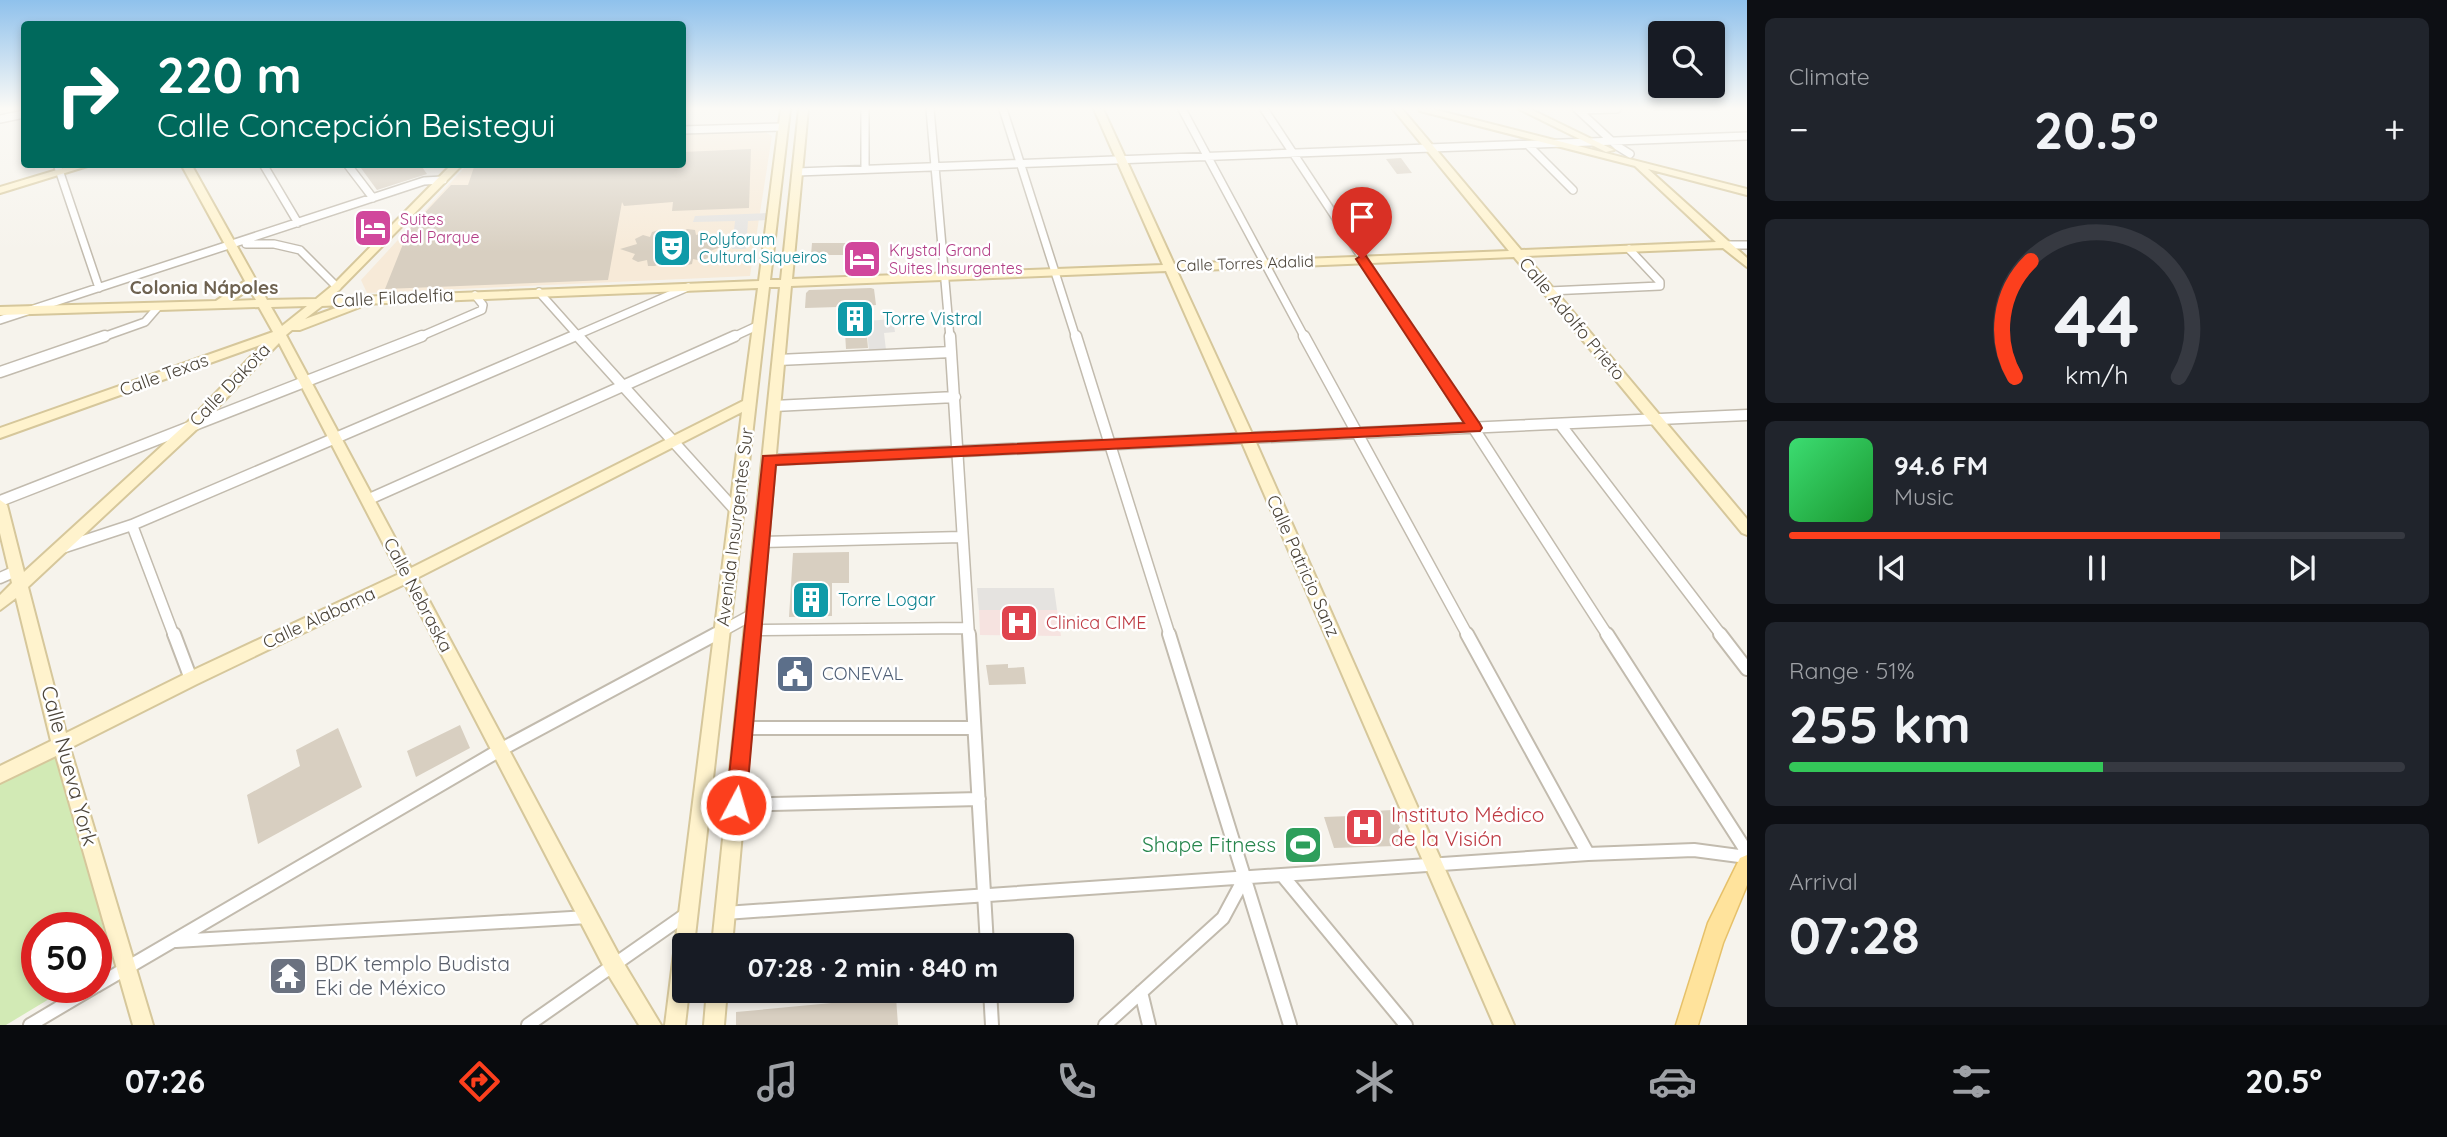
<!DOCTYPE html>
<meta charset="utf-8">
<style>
:root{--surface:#171b24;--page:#20242c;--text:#f1f3f6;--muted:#9ea1a6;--line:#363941;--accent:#fc3f1d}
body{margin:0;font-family:Quicksand,sans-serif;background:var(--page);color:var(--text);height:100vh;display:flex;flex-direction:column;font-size:26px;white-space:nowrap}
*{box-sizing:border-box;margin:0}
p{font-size:23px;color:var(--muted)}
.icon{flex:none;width:38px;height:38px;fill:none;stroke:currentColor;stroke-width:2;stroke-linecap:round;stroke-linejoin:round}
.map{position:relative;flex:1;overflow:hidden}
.side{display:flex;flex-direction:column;gap:18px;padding:18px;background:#0d0f14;width:700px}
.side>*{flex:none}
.guide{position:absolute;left:21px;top:21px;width:665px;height:147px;border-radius:7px;box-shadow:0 4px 10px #0003;background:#00695c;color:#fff;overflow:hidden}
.controls{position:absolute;left:1648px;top:21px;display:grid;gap:14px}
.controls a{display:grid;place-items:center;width:77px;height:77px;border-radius:7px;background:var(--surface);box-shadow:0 4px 10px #0003;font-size:35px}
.speed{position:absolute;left:21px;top:912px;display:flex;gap:14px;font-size:35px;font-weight:700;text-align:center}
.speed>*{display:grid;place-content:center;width:91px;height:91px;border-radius:50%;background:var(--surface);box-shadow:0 4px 10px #0003;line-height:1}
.speed .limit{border:10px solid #d22;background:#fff;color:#111}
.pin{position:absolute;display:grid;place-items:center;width:60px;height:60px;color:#fff;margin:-72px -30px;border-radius:50% 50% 50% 0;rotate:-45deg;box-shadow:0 0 7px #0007}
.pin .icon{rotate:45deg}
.me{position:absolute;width:77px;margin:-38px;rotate:6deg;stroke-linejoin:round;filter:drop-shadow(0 0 5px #0008)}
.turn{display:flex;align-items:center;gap:24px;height:147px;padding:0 21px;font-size:32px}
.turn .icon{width:91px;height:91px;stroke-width:2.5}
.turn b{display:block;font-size:49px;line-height:60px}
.big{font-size:52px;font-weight:800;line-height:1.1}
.side .card{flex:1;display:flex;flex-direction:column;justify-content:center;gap:10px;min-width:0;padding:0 24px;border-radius:10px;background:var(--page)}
.side .dial{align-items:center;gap:0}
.dial svg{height:182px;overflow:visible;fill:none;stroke:var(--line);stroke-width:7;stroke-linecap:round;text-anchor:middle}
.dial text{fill:var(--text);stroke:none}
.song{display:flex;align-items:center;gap:21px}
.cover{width:84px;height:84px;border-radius:10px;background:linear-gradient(135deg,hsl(140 70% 55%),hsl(130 70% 35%))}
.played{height:7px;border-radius:4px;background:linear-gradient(90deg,var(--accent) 70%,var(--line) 70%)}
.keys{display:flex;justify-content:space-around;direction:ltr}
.heat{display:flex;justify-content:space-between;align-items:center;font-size:38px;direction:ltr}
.charge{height:10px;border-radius:5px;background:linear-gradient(90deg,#34c759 51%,var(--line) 0)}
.trip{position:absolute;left:672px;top:933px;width:402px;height:70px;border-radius:7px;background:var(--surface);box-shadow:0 4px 10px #0003;font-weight:800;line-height:70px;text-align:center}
.dock{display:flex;height:112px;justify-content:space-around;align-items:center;background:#090b0e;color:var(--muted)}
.dock .icon{width:49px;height:49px}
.dock .current{color:var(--accent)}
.dock b{font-size:32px;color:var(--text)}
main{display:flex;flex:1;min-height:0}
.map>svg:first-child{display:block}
.commercial{fill:#f7ead8}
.medical{fill:#f6e3e0}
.green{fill:#d2eab5}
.parking{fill:#e5e3e0}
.building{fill:#d8cfc1}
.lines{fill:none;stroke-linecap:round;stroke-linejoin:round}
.street-far2-casing{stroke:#c2bbae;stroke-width:10}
.street-far1-casing{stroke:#c2bbae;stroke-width:13}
.street-casing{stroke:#c2bbae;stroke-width:16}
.secondary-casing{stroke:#d6c79b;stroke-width:4}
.primary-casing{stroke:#e6c16a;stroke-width:3}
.street-far2{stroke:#fff;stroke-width:7}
.street-far1{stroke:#fff;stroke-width:10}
.street{stroke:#fff;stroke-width:12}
.secondary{fill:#fff3cd;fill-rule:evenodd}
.primary{fill:#ffe39c;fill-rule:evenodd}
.route{fill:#fc3f1d;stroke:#a42913;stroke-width:2}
.labels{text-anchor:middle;stroke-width:5;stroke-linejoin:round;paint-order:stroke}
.far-hotel-label{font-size:16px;fill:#b23c85;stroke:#fff;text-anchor:start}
.far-culture-label{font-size:16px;fill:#0d838f;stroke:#fff;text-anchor:start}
.far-street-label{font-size:16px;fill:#4b4439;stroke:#fff}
.street-label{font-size:18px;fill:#4b4439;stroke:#fff}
.culture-label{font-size:18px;fill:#0d838f;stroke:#fff;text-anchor:start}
.health-label{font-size:18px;fill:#be3a42;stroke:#fff;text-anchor:start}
.service-label{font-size:18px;fill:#4e5e75;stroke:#fff;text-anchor:start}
.neighbourhood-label{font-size:19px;font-weight:bold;fill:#6e6250;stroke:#fff}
.near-street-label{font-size:21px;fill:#4b4439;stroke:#fff}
.near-health-label{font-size:21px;fill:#be3a42;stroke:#fff;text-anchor:start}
.near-leisure-label{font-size:21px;fill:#27864d;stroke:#fff;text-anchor:end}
.near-worship-label{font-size:21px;fill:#5b616d;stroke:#fff;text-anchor:start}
</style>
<main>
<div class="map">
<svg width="1747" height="1025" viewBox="0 0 1747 1025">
<rect width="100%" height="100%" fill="#f6f3ec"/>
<!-- commercial -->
<path class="commercial" d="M763 131 772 136 750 276 367 293 361 280 467 165 682 164 683 134Z"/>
<!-- medical -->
<path class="medical" d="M979 610H1057L1061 636 980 635Z"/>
<!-- green -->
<path class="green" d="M62 750 111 962 96 971V928H37V987H69L6 1025H0V781Z"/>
<!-- parking -->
<path class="parking" d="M767 213V220L748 221 746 249H732L735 221 693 222 695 216Z
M893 319 895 332 884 333 886 350 869 351 866 321Z
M977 588H1054L1057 610H979Z"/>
<!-- building -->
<path class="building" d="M751 149 749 208 672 211 673 202 624 206 622 202 608 280 385 289 405 239H400L451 185H468L475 164H682V152Z
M1401 158 1412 173 1397 174 1386 159Z
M358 164H420L427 174 377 190Z
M670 229H677L681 233 687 229 695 230 696 235 703 233 709 236 707 241 724 246 707 252 709 257 702 261 693 259 692 264 684 266 678 262 673 267H665L662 262 655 266H648L647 260 638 262 632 259 635 254 620 249 637 244 635 239 643 235 650 237 652 232 659 230 665 234Z
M812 243H875L874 270 851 271 849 255H811Z
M871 288 874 289 876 305 864 306 868 348 846 349 844 316H838V307L805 308 806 293 809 290Z
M849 552V583H832V616L789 617 793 553Z
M1008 664V668L1024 667 1026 684 989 685 986 665Z
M460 725 470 748 416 777 407 751Z
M338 728 362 787 258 844 247 795 300 766 296 750Z
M1392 810 1402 832 1395 846 1334 848 1324 817 1375 815 1374 811Z
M896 997 898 1025H736V1012Z"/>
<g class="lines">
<defs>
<path id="street-far2" d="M865 109V169
M930 109 950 338
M1003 109 1076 338
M1182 109 1305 338
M1264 109 1415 338
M1577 109 1617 146 1630 154
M1579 110 1617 109
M0 119 24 114
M682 130 782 127
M1529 146 1573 190
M57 164 99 288
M263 164 298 223
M347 164 373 198
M797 172 1747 136
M246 244H274L300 250 337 287
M1727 245H1747
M1549 291 1660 286V282L1629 249
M539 292 580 338
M0 320 424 181 443 180
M100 338 145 322 158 307
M417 338 482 310 483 305 475 295
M570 338 688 287
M731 338 759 325"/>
<path id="street-far1" d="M578 336 737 512
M950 336 969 636
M1076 336 1170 636
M1304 336 1468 636
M1414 336 1608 636
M778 360 951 352
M0 372 105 336
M774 406 955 397
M1560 424 1722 636
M769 460 1747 415
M367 500 735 336
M0 501 422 336
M132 525 174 636
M761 542 962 537
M59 549 132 525 574 336
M0 578 18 570
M753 630 968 628
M713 636 755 613"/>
<path id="street" d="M174 634 191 679
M969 634 987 945
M1169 634 1290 1025
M1467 634 1588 854
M1607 634 1747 852
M1720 634 1747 669
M743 728H974
M736 805 979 799
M1282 875 1406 1025
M725 913 1588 854 1694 850 1747 857
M176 941 588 917
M96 986 500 750 716 634
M990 990 992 1025
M1141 992 1149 1025
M30 1025 94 987
M528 1025 688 913
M1105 1025 1223 918 1245 877"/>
<path id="secondary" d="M781 109H790L770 280H781L799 109H808L792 279 1163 265 1094 109H1103L1174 264 1509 251 1393 109H1402L1521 250 1716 242 1635 166 1420 111 1419 109H1432L1747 189V195L1648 169 1747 258V267L1723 248 1526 256 1747 519V535L1742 533 1514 257 1177 271 1254 438 1514 1025H1494L1240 438 1166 271 791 286 732 945H712L780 287H769L694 945H684V990H689L685 1025H665L742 412 417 578 620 957 661 1025H639L606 971 405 584 197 684 70 748 153 1025H133L56 756 0 783V766L51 741 16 598 0 610V595L12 583 0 533V500L7 505 24 572 187 423 263 344 0 438V428L273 332 259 307 0 315V307L216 301 245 281 181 164H191L267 300 316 299 333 285 452 164H463L331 298 759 281ZM758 288 743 401 411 568 286 335 292 330H300L360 307 362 304ZM249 289 256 300 232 301ZM344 305 305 319 322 306ZM307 306 282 326 271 307ZM279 343 399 574 185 674 66 733 28 587 197 429Z
M1519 109H1530L1614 150 1606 152Z
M77 164H94L0 193V187Z
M707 990H727L724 1025H704Z"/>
<path id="primary" d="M1747 855V885L1723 943 1698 1025H1676L1708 923 1740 858Z"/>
</defs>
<!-- street-far2 casing -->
<use href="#street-far2" class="street-far2-casing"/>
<!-- street-far1 casing -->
<use href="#street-far1" class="street-far1-casing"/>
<!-- street casing -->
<use href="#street" class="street-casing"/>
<!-- secondary casing -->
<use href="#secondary" class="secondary-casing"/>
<!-- primary casing -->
<use href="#primary" class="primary-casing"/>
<!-- street-far2 -->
<use href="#street-far2" class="street-far2"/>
<!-- street-far1 -->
<use href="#street-far1" class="street-far1"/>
<!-- street -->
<use href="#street" class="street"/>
<!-- secondary -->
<use href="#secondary" class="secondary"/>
<!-- primary -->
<use href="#primary" class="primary"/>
</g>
<!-- sky -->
<linearGradient id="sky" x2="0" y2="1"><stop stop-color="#8fc1ec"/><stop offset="0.43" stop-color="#fbfaf6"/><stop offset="1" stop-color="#fbfaf6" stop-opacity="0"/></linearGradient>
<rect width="1747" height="252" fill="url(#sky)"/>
<!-- route -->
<path class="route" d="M1362 255 1366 256 1480 424 1482 428 1480 431 776 465 746 805 743 811 736 814 728 811 726 805 763 456 1464 423 1356 259Z"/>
<!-- icons -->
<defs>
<symbol id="hotel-square" viewBox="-11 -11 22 22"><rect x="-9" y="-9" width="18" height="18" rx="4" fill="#d1479c" stroke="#fff"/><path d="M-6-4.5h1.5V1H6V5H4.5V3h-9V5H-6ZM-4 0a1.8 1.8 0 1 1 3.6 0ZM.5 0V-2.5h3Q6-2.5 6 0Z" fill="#fff"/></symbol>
<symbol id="theatre-square" viewBox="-11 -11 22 22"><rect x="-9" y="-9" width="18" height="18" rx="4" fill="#0f9aa8" stroke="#fff"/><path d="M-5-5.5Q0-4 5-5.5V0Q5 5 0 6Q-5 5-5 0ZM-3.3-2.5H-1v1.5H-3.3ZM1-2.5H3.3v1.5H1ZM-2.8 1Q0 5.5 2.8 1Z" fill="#fff"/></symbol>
<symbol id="building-square" viewBox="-11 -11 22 22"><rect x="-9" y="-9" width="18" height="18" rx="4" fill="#0f9aa8" stroke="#fff"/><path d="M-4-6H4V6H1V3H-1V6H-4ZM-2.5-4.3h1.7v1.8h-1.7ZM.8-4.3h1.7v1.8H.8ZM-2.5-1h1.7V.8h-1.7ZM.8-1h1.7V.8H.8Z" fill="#fff"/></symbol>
<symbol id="hospital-square" viewBox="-11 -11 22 22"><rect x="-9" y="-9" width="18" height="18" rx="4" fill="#e0444e" stroke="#fff"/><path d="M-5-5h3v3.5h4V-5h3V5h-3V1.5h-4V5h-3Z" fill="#fff"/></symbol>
<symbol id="civic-square" viewBox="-11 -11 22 22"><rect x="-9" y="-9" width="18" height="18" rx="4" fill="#5c6f8a" stroke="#fff"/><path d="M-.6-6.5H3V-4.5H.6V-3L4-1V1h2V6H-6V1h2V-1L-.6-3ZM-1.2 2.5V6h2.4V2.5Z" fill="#fff"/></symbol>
<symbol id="stadium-square" viewBox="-11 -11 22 22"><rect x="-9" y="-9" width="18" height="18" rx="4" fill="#2e9e5b" stroke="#fff"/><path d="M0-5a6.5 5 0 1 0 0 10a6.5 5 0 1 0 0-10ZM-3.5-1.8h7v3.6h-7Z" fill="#fff"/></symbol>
<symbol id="temple-square" viewBox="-11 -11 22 22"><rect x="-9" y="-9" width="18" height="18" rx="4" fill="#6b7280" stroke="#fff"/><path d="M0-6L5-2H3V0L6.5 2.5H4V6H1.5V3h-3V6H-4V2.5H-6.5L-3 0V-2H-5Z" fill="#fff"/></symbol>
</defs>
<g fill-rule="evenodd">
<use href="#hotel-square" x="351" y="206" width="44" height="44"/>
<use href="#theatre-square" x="650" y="226" width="44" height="44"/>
<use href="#hotel-square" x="840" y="237" width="44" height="44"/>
<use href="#building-square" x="833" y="297" width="44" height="44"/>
<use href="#building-square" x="789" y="578" width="44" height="44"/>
<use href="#hospital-square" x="997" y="601" width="44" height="44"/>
<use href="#civic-square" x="773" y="652" width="44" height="44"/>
<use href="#hospital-square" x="1342" y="805" width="44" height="44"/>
<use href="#stadium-square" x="1281" y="823" width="44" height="44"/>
<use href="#temple-square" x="266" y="954" width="44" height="44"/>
</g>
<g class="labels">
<!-- far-hotel labels -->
<g class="far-hotel-label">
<text x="400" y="225">Suites<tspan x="400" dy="18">del Parque</tspan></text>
<text x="889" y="256">Krystal Grand<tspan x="889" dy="18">Suites Insurgentes</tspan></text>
</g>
<!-- far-culture labels -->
<g class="far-culture-label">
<text x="699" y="245">Polyforum<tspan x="699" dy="18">Cultural Siqueiros</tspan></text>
</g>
<!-- far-street labels -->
<g class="far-street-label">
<text transform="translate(1245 263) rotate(-2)" y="6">Calle Torres Adalid</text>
</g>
<!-- street labels -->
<g class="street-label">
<text transform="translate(393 298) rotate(-3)" y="6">Calle Filadelfia</text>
<text transform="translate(1572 319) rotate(50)" y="6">Calle Adolfo Prieto</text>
<text transform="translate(164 375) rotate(-20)" y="6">Calle Texas</text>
<text transform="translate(230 385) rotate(-46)" y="6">Calle Dakota</text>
<text transform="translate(735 527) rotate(-83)" y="6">Avenida Insurgentes Sur</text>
<text transform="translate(1303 566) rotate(66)" y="6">Calle Patricio Sanz</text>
<text transform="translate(418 595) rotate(62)" y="6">Calle Nebraska</text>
<text transform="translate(319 618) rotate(-25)" y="6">Calle Alabama</text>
</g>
<!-- culture labels -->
<g class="culture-label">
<text x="882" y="325">Torre Vistral</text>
<text x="838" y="606">Torre Logar</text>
</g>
<!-- health labels -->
<g class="health-label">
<text x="1046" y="629">Clinica CIME</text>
</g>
<!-- service labels -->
<g class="service-label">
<text x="822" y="680">CONEVAL</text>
</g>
<!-- neighbourhood labels -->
<g class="neighbourhood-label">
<text x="204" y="294">Colonia Nápoles</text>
</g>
<!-- near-street labels -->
<g class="near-street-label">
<text transform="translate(69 766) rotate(75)" y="7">Calle Nueva York</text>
</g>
<!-- near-health labels -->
<g class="near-health-label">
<text x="1391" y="822">Instituto Médico<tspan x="1391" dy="24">de la Visión</tspan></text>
</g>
<!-- near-leisure labels -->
<g class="near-leisure-label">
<text x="1276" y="852">Shape Fitness</text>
</g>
<!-- near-worship labels -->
<g class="near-worship-label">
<text x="315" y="971">BDK templo Budista<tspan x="315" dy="24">Eki de México</tspan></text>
</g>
</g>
</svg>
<div class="controls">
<a><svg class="icon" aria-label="search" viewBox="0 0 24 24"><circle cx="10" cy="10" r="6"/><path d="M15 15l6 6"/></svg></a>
</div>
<div class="speed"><div class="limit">50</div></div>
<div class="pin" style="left:1362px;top:259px;background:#d93025"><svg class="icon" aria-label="arrive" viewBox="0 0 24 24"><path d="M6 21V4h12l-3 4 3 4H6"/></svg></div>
<svg class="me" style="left:736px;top:805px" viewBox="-20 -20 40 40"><circle r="17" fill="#fc3f1d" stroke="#fff" stroke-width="3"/><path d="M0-11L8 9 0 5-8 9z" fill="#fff"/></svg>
<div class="trip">07:28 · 2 min · 840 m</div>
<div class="guide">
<div class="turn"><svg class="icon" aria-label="right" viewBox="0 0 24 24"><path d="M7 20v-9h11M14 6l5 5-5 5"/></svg><div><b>220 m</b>Calle Concepción Beistegui</div></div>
</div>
</div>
<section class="side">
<div class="card"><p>Climate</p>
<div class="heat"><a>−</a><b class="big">20.5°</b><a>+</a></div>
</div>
<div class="card dial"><svg viewBox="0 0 100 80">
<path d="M14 69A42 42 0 1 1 86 69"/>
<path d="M14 69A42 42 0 0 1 21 18" stroke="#fc3f1d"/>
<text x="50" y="56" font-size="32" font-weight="700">44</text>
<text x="50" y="72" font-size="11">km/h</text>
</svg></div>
<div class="card">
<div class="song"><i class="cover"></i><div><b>94.6 FM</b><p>Music</p></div></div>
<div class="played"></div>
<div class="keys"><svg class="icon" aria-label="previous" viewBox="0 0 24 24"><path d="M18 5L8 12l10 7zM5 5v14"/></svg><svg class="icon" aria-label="pause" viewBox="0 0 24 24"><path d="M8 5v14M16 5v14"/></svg><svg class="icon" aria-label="next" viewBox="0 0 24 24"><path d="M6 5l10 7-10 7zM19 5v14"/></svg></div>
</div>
<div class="card"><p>Range · 51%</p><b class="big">255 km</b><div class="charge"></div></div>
<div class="card"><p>Arrival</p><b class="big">07:28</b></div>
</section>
</main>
<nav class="dock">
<b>07:26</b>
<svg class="icon current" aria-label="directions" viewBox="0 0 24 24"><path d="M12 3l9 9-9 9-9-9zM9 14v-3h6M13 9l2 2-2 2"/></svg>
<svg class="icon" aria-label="music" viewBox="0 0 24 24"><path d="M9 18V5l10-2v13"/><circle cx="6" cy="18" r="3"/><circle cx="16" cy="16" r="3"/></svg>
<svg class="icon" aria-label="phone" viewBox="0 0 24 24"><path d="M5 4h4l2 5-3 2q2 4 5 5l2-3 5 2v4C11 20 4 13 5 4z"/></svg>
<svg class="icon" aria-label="climate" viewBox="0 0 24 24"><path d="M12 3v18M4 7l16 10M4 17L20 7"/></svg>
<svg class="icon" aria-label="car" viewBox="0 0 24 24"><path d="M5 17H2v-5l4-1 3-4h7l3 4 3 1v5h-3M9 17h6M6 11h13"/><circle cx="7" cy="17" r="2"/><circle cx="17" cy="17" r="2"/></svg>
<svg class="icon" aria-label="filters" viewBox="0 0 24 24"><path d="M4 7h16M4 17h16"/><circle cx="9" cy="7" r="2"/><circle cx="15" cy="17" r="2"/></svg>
<b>20.5°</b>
</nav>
